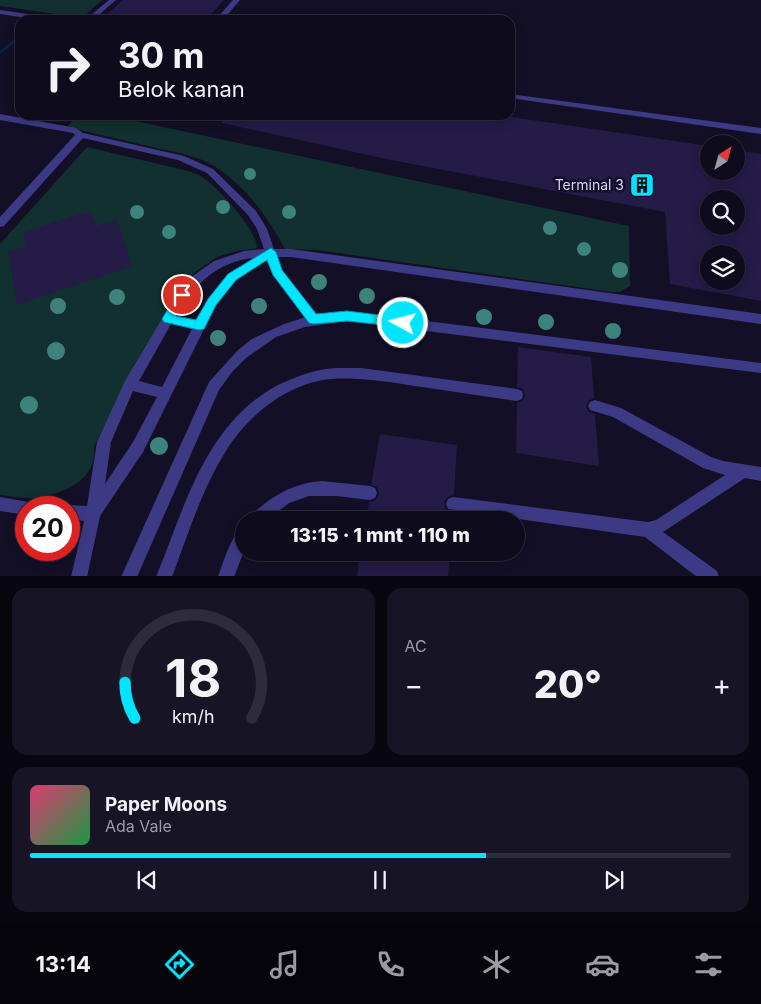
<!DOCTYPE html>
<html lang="id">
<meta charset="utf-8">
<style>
:root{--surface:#0e0b1c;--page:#171425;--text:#f1f3f6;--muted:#9b9ba3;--line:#2e2b3b;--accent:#00e5ff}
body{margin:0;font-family:Inter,sans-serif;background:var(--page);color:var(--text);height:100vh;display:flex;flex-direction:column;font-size:19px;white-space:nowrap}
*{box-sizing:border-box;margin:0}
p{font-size:16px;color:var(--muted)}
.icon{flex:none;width:28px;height:28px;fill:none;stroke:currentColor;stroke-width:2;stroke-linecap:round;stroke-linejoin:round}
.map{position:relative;height:576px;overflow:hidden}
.details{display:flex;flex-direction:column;gap:12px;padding:12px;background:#08060f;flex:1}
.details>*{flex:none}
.hud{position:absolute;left:15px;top:15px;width:500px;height:105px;border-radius:15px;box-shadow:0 2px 12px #0003,0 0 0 1px var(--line);background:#0e0b1c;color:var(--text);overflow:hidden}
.needle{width:32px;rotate:36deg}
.controls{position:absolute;left:700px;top:135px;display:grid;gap:10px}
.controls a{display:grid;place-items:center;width:45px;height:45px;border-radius:50%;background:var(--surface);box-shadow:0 2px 12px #0003,0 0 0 1px var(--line);font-size:25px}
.speed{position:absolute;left:15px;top:496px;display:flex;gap:10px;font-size:25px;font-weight:700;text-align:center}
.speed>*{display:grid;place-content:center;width:65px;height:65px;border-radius:50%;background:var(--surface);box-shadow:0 2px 12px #0003,0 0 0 1px var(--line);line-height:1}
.speed .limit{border:8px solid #d22;background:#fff;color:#111}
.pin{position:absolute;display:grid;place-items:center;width:42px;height:42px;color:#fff;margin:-21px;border:2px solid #fff;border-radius:50%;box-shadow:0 1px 5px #0007}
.me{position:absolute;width:55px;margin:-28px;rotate:277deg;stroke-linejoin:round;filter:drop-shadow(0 0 4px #0008)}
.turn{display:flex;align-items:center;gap:18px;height:105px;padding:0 20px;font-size:22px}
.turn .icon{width:65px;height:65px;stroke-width:2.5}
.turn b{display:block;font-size:35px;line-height:42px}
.big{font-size:38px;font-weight:800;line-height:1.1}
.details .tile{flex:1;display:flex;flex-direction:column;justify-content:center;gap:8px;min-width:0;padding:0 18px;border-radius:15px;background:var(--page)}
.details .dial{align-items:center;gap:0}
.dial svg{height:130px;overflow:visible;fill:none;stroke:var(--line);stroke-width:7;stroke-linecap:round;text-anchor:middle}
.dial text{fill:var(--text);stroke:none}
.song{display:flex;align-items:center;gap:15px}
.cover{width:60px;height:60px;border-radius:8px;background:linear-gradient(135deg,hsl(340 70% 55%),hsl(140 70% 35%))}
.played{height:5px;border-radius:2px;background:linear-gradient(90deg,var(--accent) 65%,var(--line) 65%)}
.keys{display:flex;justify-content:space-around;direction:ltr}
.heat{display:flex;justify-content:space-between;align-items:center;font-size:28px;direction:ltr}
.details .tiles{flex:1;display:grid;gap:12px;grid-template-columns:1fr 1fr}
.tile:last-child{grid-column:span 2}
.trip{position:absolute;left:235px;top:511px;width:290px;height:50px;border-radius:25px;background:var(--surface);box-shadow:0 2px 12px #0003,0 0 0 1px var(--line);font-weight:800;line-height:50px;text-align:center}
.dock{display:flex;height:80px;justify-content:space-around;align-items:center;background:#06040b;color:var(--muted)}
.dock .icon{width:35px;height:35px}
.dock .selected{color:var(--accent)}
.dock b{font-size:22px;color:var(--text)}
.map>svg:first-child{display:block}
.green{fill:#12302f}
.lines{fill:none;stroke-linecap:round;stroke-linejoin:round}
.stream{fill:#0c2248;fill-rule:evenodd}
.building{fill:#241b47;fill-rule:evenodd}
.lane{fill:#3d3a85;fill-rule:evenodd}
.tree{fill:#3d827b}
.route{fill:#00e5ff;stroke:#0095a6}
.labels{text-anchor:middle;stroke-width:5;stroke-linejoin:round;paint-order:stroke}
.poi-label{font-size:14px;fill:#d9d4ff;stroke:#130f26;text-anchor:end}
</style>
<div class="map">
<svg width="761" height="577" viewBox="0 0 761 577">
<rect width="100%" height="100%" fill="#130f26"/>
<!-- green -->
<path class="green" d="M0 0H102L82 18 0 6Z
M60 115H107L629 226 630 286 620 292H612L317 250 285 249C268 217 246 186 214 166 198 156 175 152 156 148 127 141 97 134 67 127L75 118Z
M87 147 188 171C192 173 198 174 202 177 218 187 256 229 257 247L255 249 237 251 217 257 194 273 172 303 94 446C94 451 95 456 93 461 88 485 56 495 35 498 24 499 11 496 0 495V244Z"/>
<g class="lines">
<!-- stream -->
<path class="stream" d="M18 36H20V39L0 54V51Z"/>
</g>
<!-- building -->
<path class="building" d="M123 0H224L206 20H100Z
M223 115H498L709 146V171H736V150L761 154V301L670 284 665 212 391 160 222 123ZM709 199H736V226H709ZM709 254H736V281H709Z
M91 211 96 226 117 220 132 266 17 305 8 252 26 247 23 232Z
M518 347 591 357 594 398 588 401 586 407 589 412 595 414 599 466 516 453 517 403 523 401 525 395 523 389 517 387Z
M380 434 457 445 454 495 447 497 444 503 446 510 453 512 452 520H366L369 502 376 500 379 494 377 487 371 485Z
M360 552H450L448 577H357Z"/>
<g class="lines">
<!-- lane -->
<path class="lane" d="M109 0H116L93 20H85Z
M233 0H240L223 20H215Z
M0 10 55 18 59 20H40L0 14Z
M510 94 761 128V134L510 98Z
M0 114 76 128 83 133 184 156 213 169 256 211 267 229 274 249H291L761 314V324L291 257H277L282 270 318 315 347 311 761 363V373L347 321 305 327 276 337 246 358 232 372 219 390 137 577H121L209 382 238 350 252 339 284 324 306 317 273 275 267 259 236 280 216 305 143 452 100 516 87 577H71L84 521 69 519V508H63L69 505 87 506 97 442 125 381 178 292 190 278 214 261 244 251 264 249 257 229 248 215 207 173 178 160 83 138 4 226 0 227V217L75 135 73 133 0 120ZM253 258 228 274 208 299 197 320 176 316C194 285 216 262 253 258ZM171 324 192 329 162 387 139 381ZM133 391 157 397 133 442 105 484 111 442Z
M336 368H361L517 389 522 391 523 395 522 399 517 401C483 396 449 391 415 386 388 382 360 377 332 379 289 382 248 415 226 451 202 489 188 534 172 577H156C185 506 206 423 278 385 297 376 316 369 336 368Z
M595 400 621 408 711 457 723 461 761 467V481L745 478 663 532 717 571 719 577H697L645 537 448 509 446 504 448 499 453 497 648 522 656 520 725 475 703 468 613 417 590 410 588 406 590 402Z
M322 481 370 486 375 488 377 493 375 498 370 500 336 496H309L289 503 267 520H249L251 515C272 496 293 483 322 481Z
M0 497 34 503 36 508H26V515L0 511Z
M244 528V551L234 577H218C223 564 231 533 244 528Z"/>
</g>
<!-- trees -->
<g class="tree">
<circle cx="250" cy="174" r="6"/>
<circle cx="223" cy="207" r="7"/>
<circle cx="137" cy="212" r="7"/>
<circle cx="289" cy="212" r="7"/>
<circle cx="550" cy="228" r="7"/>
<circle cx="169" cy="232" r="7"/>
<circle cx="584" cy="249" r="7"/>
<circle cx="620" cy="270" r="8"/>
<circle cx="319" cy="282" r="8"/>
<circle cx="367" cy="296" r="8"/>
<circle cx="117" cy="297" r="8"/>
<circle cx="58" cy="306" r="8"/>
<circle cx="259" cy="306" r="8"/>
<circle cx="484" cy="317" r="8"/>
<circle cx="546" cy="322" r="8"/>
<circle cx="613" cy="331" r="8"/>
<circle cx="218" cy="338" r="8"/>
<circle cx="56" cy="351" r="9"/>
<circle cx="29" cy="405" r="9"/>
<circle cx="159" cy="446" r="9"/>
</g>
<!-- route -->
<path class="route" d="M271 248 276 252 282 270 316 314 347 311 403 318 407 319 409 323 407 326 403 327 347 321 314 324 309 323 273 275 267 260 236 280 216 305 204 329 199 330 164 322 162 319 178 292 182 290 188 295 176 316 196 320 208 299 228 274Z"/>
<!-- icons -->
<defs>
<symbol id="building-square" viewBox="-11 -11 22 22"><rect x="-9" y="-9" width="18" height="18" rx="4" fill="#00e5ff" stroke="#130f26"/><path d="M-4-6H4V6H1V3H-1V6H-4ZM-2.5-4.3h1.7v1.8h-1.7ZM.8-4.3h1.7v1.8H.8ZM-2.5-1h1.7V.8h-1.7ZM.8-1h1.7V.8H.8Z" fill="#111"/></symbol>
</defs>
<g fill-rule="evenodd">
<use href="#building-square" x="628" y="171" width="28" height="28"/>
</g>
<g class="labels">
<!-- poi labels -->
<g class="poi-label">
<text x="624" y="190">Terminal 3</text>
</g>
</g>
</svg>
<div class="controls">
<a><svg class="needle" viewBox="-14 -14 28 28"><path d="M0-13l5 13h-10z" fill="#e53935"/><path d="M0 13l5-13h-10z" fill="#9b9ba3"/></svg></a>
<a><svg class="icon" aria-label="search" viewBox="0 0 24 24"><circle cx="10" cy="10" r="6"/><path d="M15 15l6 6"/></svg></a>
<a><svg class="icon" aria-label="layers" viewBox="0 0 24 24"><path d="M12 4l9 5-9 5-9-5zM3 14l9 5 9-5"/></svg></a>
</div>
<div class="speed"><div class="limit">20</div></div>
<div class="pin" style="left:182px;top:295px;background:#d93025"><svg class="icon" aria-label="arrive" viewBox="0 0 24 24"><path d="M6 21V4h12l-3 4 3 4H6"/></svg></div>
<svg class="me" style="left:403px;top:323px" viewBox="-20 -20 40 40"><circle r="17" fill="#00e5ff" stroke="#fff" stroke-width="3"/><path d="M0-11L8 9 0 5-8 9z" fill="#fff"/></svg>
<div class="trip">13:15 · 1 mnt · 110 m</div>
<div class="hud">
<div class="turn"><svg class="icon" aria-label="right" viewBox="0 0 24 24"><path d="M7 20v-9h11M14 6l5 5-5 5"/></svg><div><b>30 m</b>Belok kanan</div></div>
</div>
</div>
<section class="details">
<div class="tiles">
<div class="tile dial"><svg viewBox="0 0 100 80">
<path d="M14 69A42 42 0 1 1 86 69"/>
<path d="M14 69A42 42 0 0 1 8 47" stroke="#00e5ff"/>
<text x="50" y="56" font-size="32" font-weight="700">18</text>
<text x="50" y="72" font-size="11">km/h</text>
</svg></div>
<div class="tile"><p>AC</p>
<div class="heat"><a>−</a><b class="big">20°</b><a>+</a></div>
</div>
<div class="tile">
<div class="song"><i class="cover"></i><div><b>Paper Moons</b><p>Ada Vale</p></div></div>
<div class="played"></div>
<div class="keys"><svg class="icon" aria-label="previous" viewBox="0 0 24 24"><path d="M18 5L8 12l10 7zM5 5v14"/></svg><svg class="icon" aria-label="pause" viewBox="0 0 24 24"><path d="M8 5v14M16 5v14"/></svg><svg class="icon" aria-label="next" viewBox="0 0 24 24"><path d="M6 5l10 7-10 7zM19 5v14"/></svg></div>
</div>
</div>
</section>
<nav class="dock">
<b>13:14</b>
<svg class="icon selected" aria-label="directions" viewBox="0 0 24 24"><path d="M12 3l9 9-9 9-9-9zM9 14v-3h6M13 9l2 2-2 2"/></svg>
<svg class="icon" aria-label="music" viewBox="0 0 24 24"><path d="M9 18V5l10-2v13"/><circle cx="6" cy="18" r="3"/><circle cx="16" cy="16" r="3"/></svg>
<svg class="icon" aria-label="phone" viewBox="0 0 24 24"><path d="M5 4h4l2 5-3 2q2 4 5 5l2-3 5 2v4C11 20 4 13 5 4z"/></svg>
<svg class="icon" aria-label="climate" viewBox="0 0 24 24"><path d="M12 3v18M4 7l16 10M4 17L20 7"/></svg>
<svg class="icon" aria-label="car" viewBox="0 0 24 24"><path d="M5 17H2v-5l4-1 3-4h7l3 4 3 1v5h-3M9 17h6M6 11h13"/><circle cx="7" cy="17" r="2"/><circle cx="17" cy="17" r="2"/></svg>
<svg class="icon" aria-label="filters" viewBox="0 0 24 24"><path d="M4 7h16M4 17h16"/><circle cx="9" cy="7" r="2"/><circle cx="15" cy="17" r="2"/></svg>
</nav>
